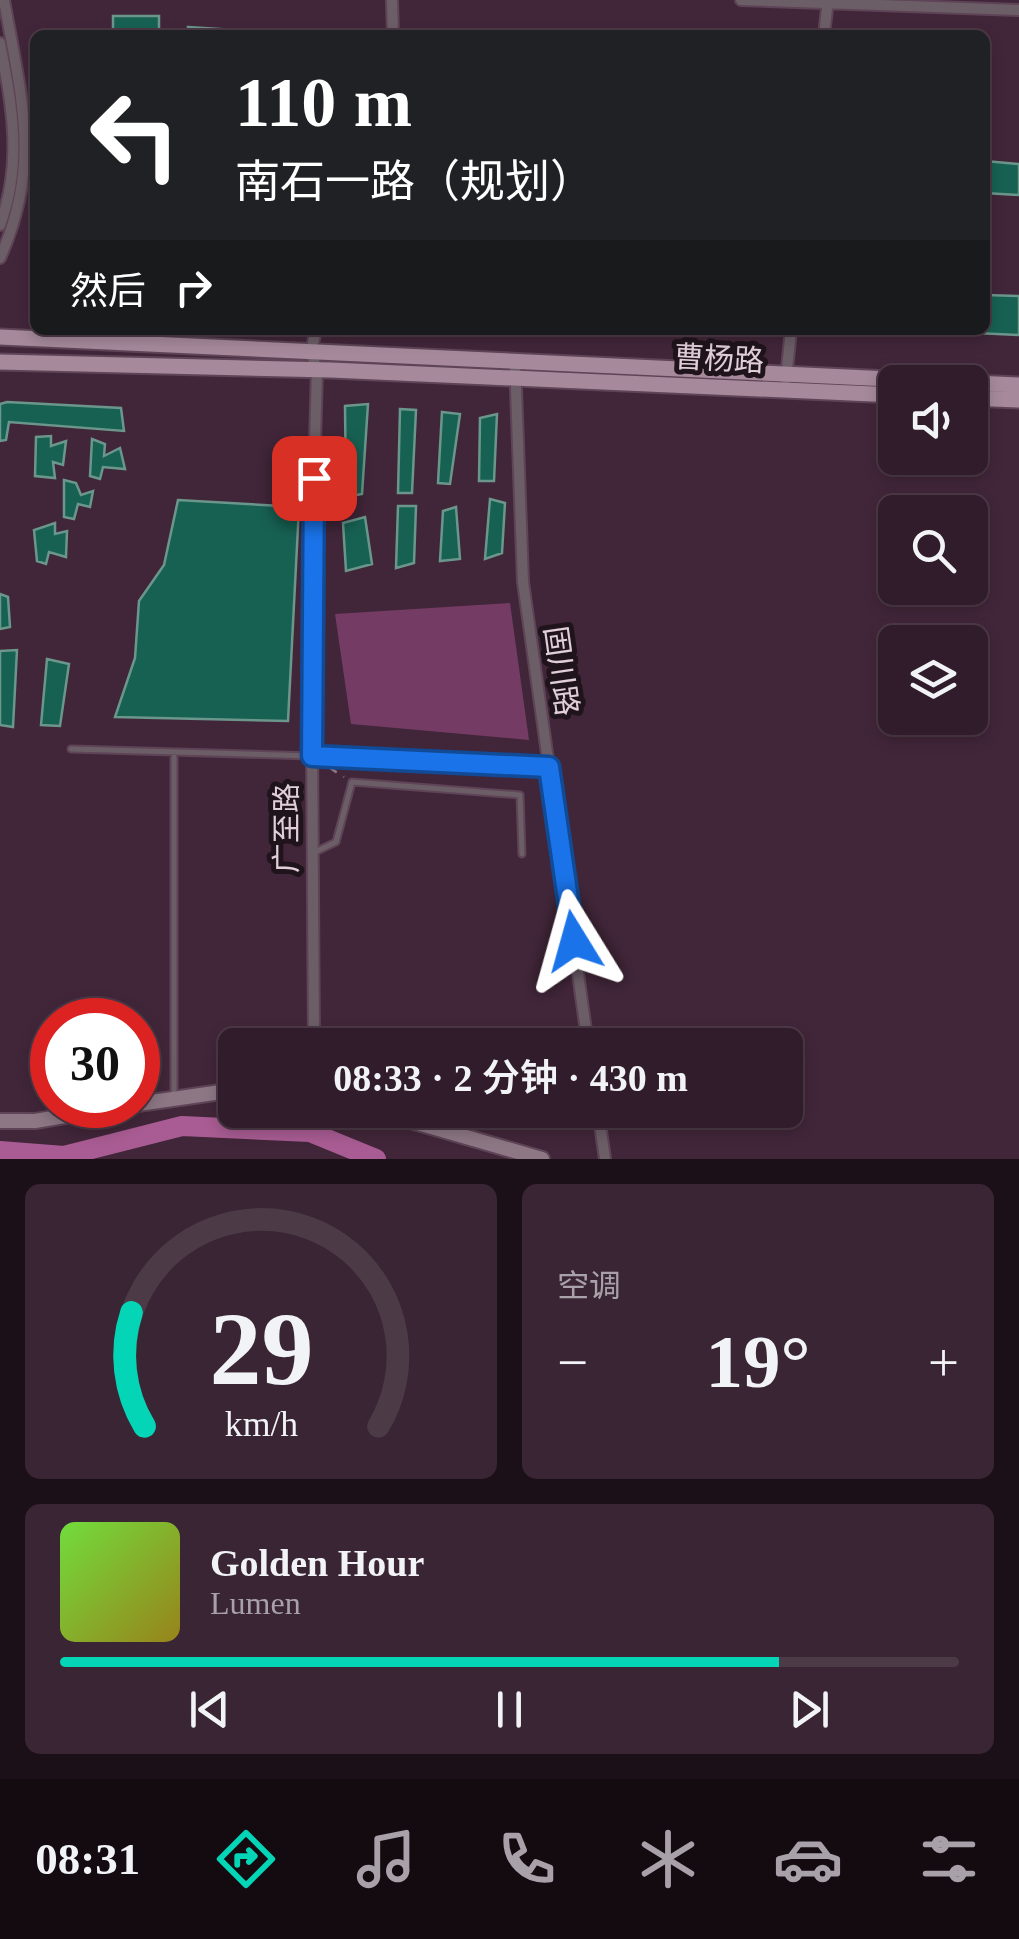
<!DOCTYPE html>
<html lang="zh">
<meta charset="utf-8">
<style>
:root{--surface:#311c2b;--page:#392533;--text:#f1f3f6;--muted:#a8a1a9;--line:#4c3a47;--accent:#03d5b6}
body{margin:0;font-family:"Times New Roman","Noto Sans SC",serif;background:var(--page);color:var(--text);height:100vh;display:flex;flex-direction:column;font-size:38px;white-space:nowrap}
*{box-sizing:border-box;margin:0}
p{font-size:32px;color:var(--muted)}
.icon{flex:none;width:55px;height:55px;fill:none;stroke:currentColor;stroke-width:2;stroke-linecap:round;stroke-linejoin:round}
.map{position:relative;height:1159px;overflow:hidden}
.details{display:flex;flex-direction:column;gap:25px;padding:25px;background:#1b0f18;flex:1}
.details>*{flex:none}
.guide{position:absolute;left:30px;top:30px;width:960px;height:305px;border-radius:15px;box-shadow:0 5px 15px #0003,0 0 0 2px var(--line);background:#202124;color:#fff;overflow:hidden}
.fabs{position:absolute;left:878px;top:365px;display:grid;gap:20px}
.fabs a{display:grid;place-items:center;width:110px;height:110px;border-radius:15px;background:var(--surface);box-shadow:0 5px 15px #0003,0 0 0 2px var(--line);font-size:50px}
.speed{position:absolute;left:30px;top:998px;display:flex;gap:20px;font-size:50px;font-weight:700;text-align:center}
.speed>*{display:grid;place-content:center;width:130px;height:130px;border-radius:50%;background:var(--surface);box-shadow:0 5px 15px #0003,0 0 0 2px var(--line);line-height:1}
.speed .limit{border:15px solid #d22;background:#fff;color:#111}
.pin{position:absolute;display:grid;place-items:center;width:85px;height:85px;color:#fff;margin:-42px;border-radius:20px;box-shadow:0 5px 15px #0006}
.me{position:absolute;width:110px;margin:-55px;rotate:352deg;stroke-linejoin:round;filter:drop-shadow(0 0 8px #0008)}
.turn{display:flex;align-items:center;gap:35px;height:210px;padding:0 40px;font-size:45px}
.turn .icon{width:130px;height:130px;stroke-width:2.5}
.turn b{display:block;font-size:70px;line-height:85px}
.then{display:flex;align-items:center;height:95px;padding:0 40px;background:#0003;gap:20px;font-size:38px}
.big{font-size:75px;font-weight:600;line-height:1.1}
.details .card{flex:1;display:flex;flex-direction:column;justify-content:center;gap:15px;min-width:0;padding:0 35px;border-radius:15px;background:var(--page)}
.details .dial{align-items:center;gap:0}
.dial svg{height:260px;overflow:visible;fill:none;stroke:var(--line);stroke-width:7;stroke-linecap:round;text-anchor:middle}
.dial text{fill:var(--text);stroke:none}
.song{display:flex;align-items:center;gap:30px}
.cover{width:120px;height:120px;border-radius:15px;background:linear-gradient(135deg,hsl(100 70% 55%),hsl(50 70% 35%))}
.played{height:10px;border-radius:5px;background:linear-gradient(90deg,var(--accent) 80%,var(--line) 80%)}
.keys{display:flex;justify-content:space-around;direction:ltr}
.heat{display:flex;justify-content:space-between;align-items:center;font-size:55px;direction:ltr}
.details .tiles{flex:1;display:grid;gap:25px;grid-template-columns:1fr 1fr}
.card:last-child{grid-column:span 2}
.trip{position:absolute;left:218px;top:1028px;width:585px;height:100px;border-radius:15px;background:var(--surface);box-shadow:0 5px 15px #0003,0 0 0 2px var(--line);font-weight:600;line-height:100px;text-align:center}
.tabs{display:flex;height:160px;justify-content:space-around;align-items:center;background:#140b11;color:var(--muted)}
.tabs .icon{width:70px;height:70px}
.tabs .active{color:var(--accent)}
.tabs b{font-size:45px;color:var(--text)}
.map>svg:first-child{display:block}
.green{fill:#743b64}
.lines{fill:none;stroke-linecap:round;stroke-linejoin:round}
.river{stroke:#a95c93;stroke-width:20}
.building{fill:#176153;stroke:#6b968b;stroke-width:2.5}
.lane-casing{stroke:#5e4456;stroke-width:9}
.street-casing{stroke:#5e4456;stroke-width:14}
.secondary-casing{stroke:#5e4456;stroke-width:18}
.primary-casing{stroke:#5e4456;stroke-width:19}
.path{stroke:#8e7887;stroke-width:2.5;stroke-dasharray:8 8;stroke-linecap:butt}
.lane{stroke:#6c5e67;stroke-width:5}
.street{stroke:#6c5e67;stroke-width:10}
.secondary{stroke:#8d7785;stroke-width:14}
.primary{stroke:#a68a9c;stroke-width:15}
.route-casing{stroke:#114b97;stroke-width:25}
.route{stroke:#1a73e8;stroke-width:18}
.labels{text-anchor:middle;stroke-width:10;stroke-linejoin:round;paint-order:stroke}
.street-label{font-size:30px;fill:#e0ced9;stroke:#20141c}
</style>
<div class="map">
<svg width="1019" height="1159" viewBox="0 0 1019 1159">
<rect width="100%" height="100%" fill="#412639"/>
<!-- green -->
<path class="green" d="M510 603 529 740 351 724 335 614Z"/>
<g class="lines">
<!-- river -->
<path class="river" d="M0 1151 64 1156 182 1126 310 1132 376 1159"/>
</g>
<!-- building -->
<path class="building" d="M113 16H159V35H113Z
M188 27 270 32 323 35H188Z
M985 161 1019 164V195L985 193Z
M985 295 1019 296V335L913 330H985Z
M7 402 121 408 124 431 9 422 6 440 0 441V404Z
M368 404 362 494 346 497 345 406Z
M400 409 416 410 412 493H398Z
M442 412 460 414 450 484 438 483Z
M497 414 494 481H479L480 418Z
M51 436V446L66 441 63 465 53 462 55 478 35 476 36 437Z
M92 439 105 444 104 456 120 448 125 469 103 467 100 479 90 476Z
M64 480 76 483 81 495 93 491 90 507 78 504 74 519 64 517Z
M490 499 505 503 502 553 485 559Z
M178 500 299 507 288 721 115 717 135 658 139 601 164 565Z
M398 506H416L414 563 396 568Z
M456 507 460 559 440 561 443 511Z
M365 517 372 564 346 571 343 523Z
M55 523V534L67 531 66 557 49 552 46 564 37 561 34 530Z
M0 594 8 597 10 627 0 629Z
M17 650 13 727 0 725V651Z
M47 659 69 664 60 726 41 725Z"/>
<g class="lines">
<defs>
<path id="lane" d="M71 749 312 756
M315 852 336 842 352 782 520 795 522 854
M174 1095V752"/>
<path id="street" d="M392 0 393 35
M741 0 1019 10
M824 35 828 0
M0 43C12 106 23 162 0 225
M0 258C42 165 21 96 4 0
M515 361 523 582 588 1045
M786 379 791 330
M312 756 549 767
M314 1045 311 586 317 370 311 352 316 330
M598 1110 605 1159"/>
<path id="secondary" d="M138 1104 235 1090
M373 1110 542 1159
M0 1121H35L130 1105"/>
<path id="primary" d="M0 337 1019 385
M0 362 331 370 895 395
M970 398 1019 400"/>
</defs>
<!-- lane casing -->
<use href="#lane" class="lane-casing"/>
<!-- street casing -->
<use href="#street" class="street-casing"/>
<!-- secondary casing -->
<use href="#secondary" class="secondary-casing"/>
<!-- primary casing -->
<use href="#primary" class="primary-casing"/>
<!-- path -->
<path class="path" d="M330 768 344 777"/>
<!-- lane -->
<use href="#lane" class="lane"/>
<!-- street -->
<use href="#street" class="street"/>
<!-- secondary -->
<use href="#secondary" class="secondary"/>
<!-- primary -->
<use href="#primary" class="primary"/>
</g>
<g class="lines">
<defs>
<path id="route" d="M314 478 312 756 549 767 574 941"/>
</defs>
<!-- route casing -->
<use href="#route" class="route-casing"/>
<!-- route -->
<use href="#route" class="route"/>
</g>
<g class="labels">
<!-- street labels -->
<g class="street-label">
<text transform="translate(719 359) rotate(3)" y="10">曹杨路</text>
<text transform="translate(561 671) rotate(82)" y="10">固川路</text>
<text transform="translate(287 828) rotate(-90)" y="10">广至路</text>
</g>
</g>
</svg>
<div class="fabs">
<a><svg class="icon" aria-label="sound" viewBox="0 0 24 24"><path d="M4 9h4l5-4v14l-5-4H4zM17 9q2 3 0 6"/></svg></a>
<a><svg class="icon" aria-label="search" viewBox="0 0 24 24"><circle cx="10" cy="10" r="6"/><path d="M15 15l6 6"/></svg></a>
<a><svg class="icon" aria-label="layers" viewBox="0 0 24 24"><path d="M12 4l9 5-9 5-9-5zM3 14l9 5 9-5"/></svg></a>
</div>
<div class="speed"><div class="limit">30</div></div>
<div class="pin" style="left:314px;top:478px;background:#d93025"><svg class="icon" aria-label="arrive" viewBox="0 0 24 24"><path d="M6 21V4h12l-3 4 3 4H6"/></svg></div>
<svg class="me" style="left:574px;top:941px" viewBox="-20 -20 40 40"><path d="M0-17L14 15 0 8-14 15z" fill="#1a73e8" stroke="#fff" stroke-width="4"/></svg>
<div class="trip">08:33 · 2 分钟 · 430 m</div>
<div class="guide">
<div class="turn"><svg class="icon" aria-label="left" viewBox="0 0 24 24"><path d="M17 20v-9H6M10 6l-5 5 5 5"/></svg><div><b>110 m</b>南石一路（规划）</div></div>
<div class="then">然后<svg class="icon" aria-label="right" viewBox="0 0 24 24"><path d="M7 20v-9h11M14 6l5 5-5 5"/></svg></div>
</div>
</div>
<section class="details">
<div class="tiles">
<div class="card dial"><svg viewBox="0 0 100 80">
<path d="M14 69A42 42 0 1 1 86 69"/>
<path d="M14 69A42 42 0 0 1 10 34" stroke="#03d5b6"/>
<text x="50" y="56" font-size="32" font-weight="700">29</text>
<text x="50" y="72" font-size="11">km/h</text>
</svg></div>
<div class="card"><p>空调</p>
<div class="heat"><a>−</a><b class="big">19°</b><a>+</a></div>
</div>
<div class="card">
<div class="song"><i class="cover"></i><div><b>Golden Hour</b><p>Lumen</p></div></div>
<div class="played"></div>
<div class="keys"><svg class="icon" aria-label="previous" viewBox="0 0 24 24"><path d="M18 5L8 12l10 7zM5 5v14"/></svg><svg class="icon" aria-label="pause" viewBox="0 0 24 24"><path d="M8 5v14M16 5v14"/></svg><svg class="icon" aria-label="next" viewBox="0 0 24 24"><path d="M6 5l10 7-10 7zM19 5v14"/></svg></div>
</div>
</div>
</section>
<nav class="tabs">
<b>08:31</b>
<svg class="icon active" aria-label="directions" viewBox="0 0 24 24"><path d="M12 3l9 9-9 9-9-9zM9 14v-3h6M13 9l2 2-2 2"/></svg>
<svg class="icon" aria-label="music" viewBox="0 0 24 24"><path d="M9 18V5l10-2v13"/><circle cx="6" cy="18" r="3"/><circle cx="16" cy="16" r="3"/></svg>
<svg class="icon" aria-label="phone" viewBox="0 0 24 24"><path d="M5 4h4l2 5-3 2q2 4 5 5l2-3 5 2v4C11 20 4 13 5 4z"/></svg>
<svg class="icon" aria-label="climate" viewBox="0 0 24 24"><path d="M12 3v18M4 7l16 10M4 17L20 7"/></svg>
<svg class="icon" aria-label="car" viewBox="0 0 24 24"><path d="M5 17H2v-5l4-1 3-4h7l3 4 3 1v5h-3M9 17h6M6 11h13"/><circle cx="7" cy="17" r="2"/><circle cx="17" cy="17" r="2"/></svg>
<svg class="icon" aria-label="filters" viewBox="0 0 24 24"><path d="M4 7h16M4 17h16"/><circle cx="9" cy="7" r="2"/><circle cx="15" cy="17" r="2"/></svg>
</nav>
